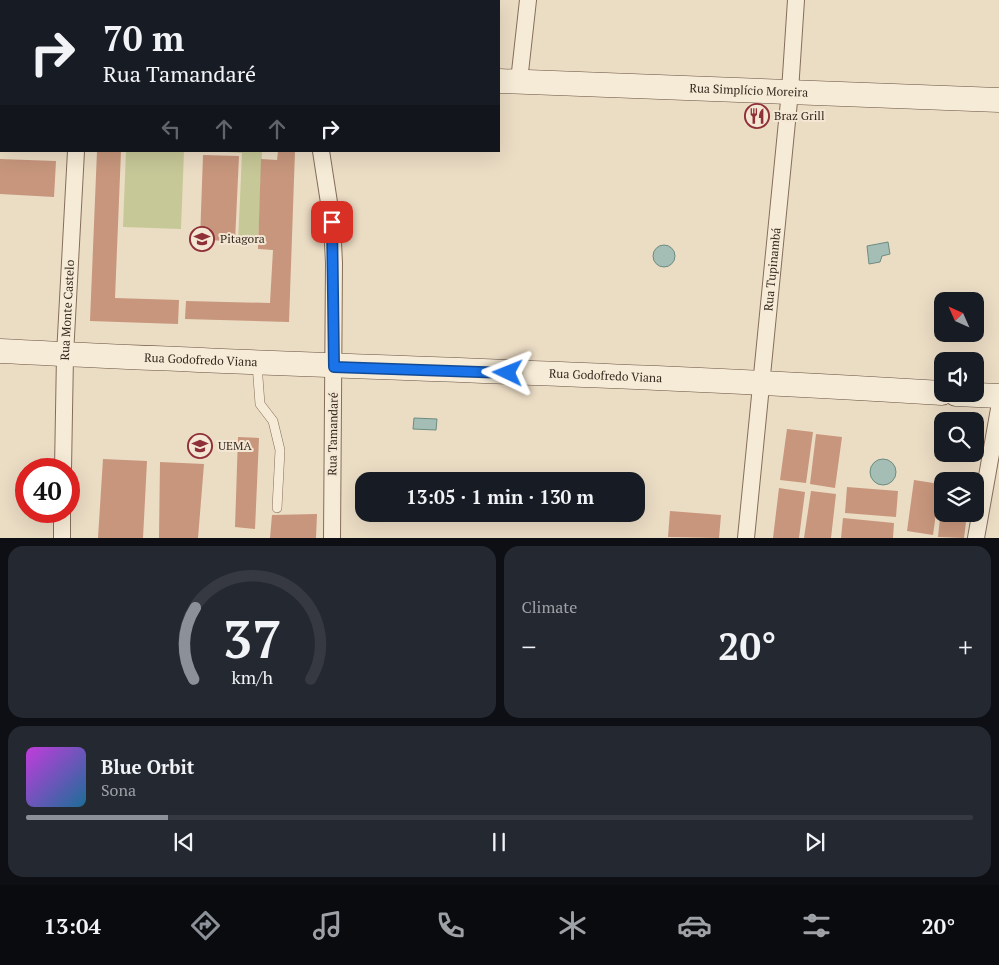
<!DOCTYPE html>
<meta charset="utf-8">
<style>
:root{--surface:#171b24;--page:#242831;--text:#f1f3f6;--muted:#9ea1a6;--line:#363941;--accent:#8c9099}
body{margin:0;font-family:"PT Serif",serif;background:var(--page);color:var(--text);height:100vh;display:flex;flex-direction:column;font-size:19px;white-space:nowrap}
*{box-sizing:border-box;margin:0}
p{font-size:16px;color:var(--muted)}
.icon{flex:none;width:28px;height:28px;fill:none;stroke:currentColor;stroke-width:2;stroke-linecap:round;stroke-linejoin:round}
.map{position:relative;height:538px;overflow:hidden}
.drawer{display:flex;flex-direction:column;gap:8px;padding:8px;background:#0d0f14;flex:1}
.drawer>*{flex:none}
.top-card{position:absolute;left:0px;top:0px;width:500px;height:152px;box-shadow:0 5px 20px #0002;background:#171b24;color:var(--text);overflow:hidden}
.needle{width:32px;rotate:315deg}
.buttons{position:absolute;left:934px;top:292px;display:grid;gap:10px}
.buttons a{display:grid;place-items:center;width:50px;height:50px;border-radius:10px;background:var(--surface);box-shadow:0 5px 20px #0002;font-size:25px}
.speed{position:absolute;left:15px;top:458px;display:flex;gap:10px;font-size:25px;font-weight:700;text-align:center}
.speed>*{display:grid;place-content:center;width:65px;height:65px;border-radius:50%;background:var(--surface);box-shadow:0 5px 20px #0002;line-height:1}
.speed .limit{border:8px solid #d22;background:#fff;color:#111}
.pin{position:absolute;display:grid;place-items:center;width:42px;height:42px;color:#fff;margin:-21px;border-radius:10px;box-shadow:0 2px 8px #0006}
.me{position:absolute;width:55px;margin:-28px;rotate:272deg;stroke-linejoin:round;filter:drop-shadow(0 0 4px #0008)}
.turn{display:flex;align-items:center;gap:18px;height:105px;padding:0 20px;font-size:22px}
.turn .icon{width:65px;height:65px;stroke-width:2.5}
.turn b{display:block;font-size:35px;line-height:42px}
.lanes{display:flex;align-items:center;height:48px;padding:0 20px;background:#0003;justify-content:center;gap:25px;direction:ltr}
.lanes .off{opacity:.35}
.big{font-size:38px;font-weight:600;line-height:1.1}
.drawer .widget{flex:1;display:flex;flex-direction:column;justify-content:center;gap:8px;min-width:0;padding:0 18px;border-radius:15px;background:var(--page)}
.drawer .dial{align-items:center;gap:0}
.dial svg{height:130px;overflow:visible;fill:none;stroke:var(--line);stroke-width:7;stroke-linecap:round;text-anchor:middle}
.dial text{fill:var(--text);stroke:none}
.song{display:flex;align-items:center;gap:15px}
.cover{width:60px;height:60px;border-radius:8px;background:linear-gradient(135deg,hsl(290 70% 55%),hsl(200 70% 35%))}
.played{height:5px;border-radius:2px;background:linear-gradient(90deg,var(--accent) 15%,var(--line) 15%)}
.keys{display:flex;justify-content:space-around;direction:ltr}
.heat{display:flex;justify-content:space-between;align-items:center;font-size:28px;direction:ltr}
.drawer .tiles{flex:1;display:grid;gap:8px;grid-template-columns:1fr 1fr}
.widget:last-child{grid-column:span 2}
.trip{position:absolute;left:355px;top:472px;width:290px;height:50px;border-radius:15px;background:var(--surface);box-shadow:0 5px 20px #0002;font-weight:600;line-height:50px;text-align:center}
.tabs{display:flex;height:80px;justify-content:space-around;align-items:center;background:#090b0e;color:var(--muted)}
.tabs .icon{width:35px;height:35px}
.tabs .current{color:var(--accent)}
.tabs b{font-size:22px;color:var(--text)}
.map>svg:first-child{display:block}
.green{fill:#c6c898}
.water{fill:#a5beb5;stroke:#6d8c82}
.building{fill:#c7967c}
.lines{fill:none;stroke-linecap:round;stroke-linejoin:round}
.lane-casing{stroke:#846e5b;stroke-width:10}
.street-casing{stroke:#846e5b;stroke-width:18}
.secondary-casing{stroke:#66503f;stroke-width:25}
.lane{stroke:#f6ebd6;stroke-width:9}
.street{stroke:#f6ebd6;stroke-width:16}
.secondary{stroke:#f6ebd6;stroke-width:24}
.route-casing{stroke:#114b97;stroke-width:12}
.route{stroke:#1a73e8;stroke-width:9}
.labels{text-anchor:middle;stroke-width:4;stroke-linejoin:round;paint-order:stroke}
.street-label{font-size:12px;fill:#35281f;stroke:#f3e7d3}
.poi-label{font-size:12px;fill:#35281f;stroke:#f3e7d3;text-anchor:start}
</style>
<div class="map">
<svg width="999" height="538" viewBox="0 0 999 538">
<rect width="100%" height="100%" fill="#ebdcc4"/>
<!-- green -->
<path class="green" d="M126 151H184L181 229 123 227Z
M209 151H262L258 244H238L242 153Z"/>
<!-- water -->
<path class="water" d="M888 242 890 254 882 256 880 262 869 264 867 246Z
M653 256a11 11 0 1 1 22 0a11 11 0 1 1-22 0Z
M414 418 437 419 436 430 413 429Z
M870 472a13 13 0 1 1 26 0a13 13 0 1 1-26 0Z"/>
<!-- building -->
<path class="building" d="M97 151H121L115 298 179 300 178 324 90 321Z
M278 151H295L289 322 185 319 186 301 270 303 273 250 258 249 261 159 277 160Z
M203 155 239 156 235 241 200 240Z
M0 159 56 161 54 197 0 194Z
M787 429 813 432 806 483 780 480Z
M816 434 842 437 835 488 810 484Z
M238 437 259 438 255 529 235 527Z
M103 459 147 461 143 538H98Z
M160 462 204 464 198 538H159Z
M914 480 940 484 933 535 907 531Z
M847 487 898 491 896 517 845 513Z
M779 488 805 492 799 538H773Z
M811 491 836 494 831 538H804Z
M941 509 942 514H967L964 538 938 537Z
M670 511 721 515 719 538 668 537Z
M317 514 316 538H270L272 515Z
M843 518 894 523 893 538H841Z"/>
<g class="lines">
<defs>
<path id="lane" d="M257 364 260 404 273 421 280 450 277 508"/>
<g id="street">
<path d="M81 1V0"/>
<path d="M320 1 321 0"/>
<path d="M519 81 528 0"/>
<path d="M321 151 332 222 334 263 332 538"/>
<path id="s1" d="M63 469 65 355 76 151"/>
<path d="M62 538V511"/>
<path id="s2" d="M746 538 790 91 796 0"/>
<path d="M976 538 999 409"/>
</g>
<g id="secondary">
<path d="M0 61H1"/>
<path id="s3" d="M499 81 999 100"/>
<path id="s4" d="M0 351C314 367 629 373 942 393"/>
<path d="M956 394 999 396"/>
</g>
</defs>
<!-- lane casing -->
<use href="#lane" class="lane-casing"/>
<!-- street casing -->
<use href="#street" class="street-casing"/>
<!-- secondary casing -->
<use href="#secondary" class="secondary-casing"/>
<!-- lane -->
<use href="#lane" class="lane"/>
<!-- street -->
<use href="#street" class="street"/>
<!-- secondary -->
<use href="#secondary" class="secondary"/>
</g>
<g class="lines">
<defs>
<path id="route" d="M332 222 334 367 508 373"/>
</defs>
<!-- route casing -->
<use href="#route" class="route-casing"/>
<!-- route -->
<use href="#route" class="route"/>
</g>
<!-- icons -->
<defs>
<symbol id="restaurant-ring" viewBox="-11 -11 22 22"><circle r="9.5" fill="#f3e7d3" stroke="#8f2f37" stroke-width="1.5"/><path d="M-5-6h1v4h1v-4h1v4h1v-4h1v5L-1.5 .5V6h-2V.5L-5-1ZM5-6V6H3V1.5H1.5Q1.5-4 5-6Z" fill="#8f2f37"/></symbol>
<symbol id="university-ring" viewBox="-11 -11 22 22"><circle r="9.5" fill="#f3e7d3" stroke="#8f2f37" stroke-width="1.5"/><path d="M0-5L7-2L0 1L-7-2ZM-4 1L0 2.5L4 1V4Q0 6-4 4Z" fill="#8f2f37"/></symbol>
</defs>
<g fill-rule="evenodd">
<use href="#restaurant-ring" x="743" y="102" width="28" height="28"/>
<use href="#university-ring" x="188" y="225" width="28" height="28"/>
<use href="#university-ring" x="186" y="432" width="28" height="28"/>
</g>
<g class="labels">
<!-- street labels -->
<g class="street-label">
<text dy="4" stroke="none"><textPath href="#s3" startOffset="250">Rua Simplício Moreira</textPath></text>
<text dy="4" stroke="none"><textPath href="#s2" startOffset="270">Rua Tupinambá</textPath></text>
<text dy="4" stroke="none"><textPath href="#s1" startOffset="159">Rua Monte Castelo</textPath></text>
<text dy="4" stroke="none"><textPath href="#s4" startOffset="201">Rua Godofredo Viana</textPath></text>
<text dy="4" stroke="none"><textPath href="#s4" startOffset="606">Rua Godofredo Viana</textPath></text>
<text transform="translate(333 434) rotate(-89)" y="4">Rua Tamandaré</text>
</g>
<!-- poi labels -->
<g class="poi-label">
<text x="774" y="120">Braz Grill</text>
<text x="220" y="243">Pitagora</text>
<text x="218" y="450">UEMA</text>
</g>
</g>
</svg>
<div class="buttons">
<a><svg class="needle" viewBox="-14 -14 28 28"><path d="M0-13l5 13h-10z" fill="#e53935"/><path d="M0 13l5-13h-10z" fill="#9ea1a6"/></svg></a>
<a><svg class="icon" aria-label="sound" viewBox="0 0 24 24"><path d="M4 9h4l5-4v14l-5-4H4zM17 9q2 3 0 6"/></svg></a>
<a><svg class="icon" aria-label="search" viewBox="0 0 24 24"><circle cx="10" cy="10" r="6"/><path d="M15 15l6 6"/></svg></a>
<a><svg class="icon" aria-label="layers" viewBox="0 0 24 24"><path d="M12 4l9 5-9 5-9-5zM3 14l9 5 9-5"/></svg></a>
</div>
<div class="speed"><div class="limit">40</div></div>
<div class="pin" style="left:332px;top:222px;background:#d93025"><svg class="icon" aria-label="arrive" viewBox="0 0 24 24"><path d="M6 21V4h12l-3 4 3 4H6"/></svg></div>
<svg class="me" style="left:508px;top:373px" viewBox="-20 -20 40 40"><path d="M0-17L14 15 0 8-14 15z" fill="#1a73e8" stroke="#fff" stroke-width="4"/></svg>
<div class="trip">13:05 · 1 min · 130 m</div>
<div class="top-card">
<div class="turn"><svg class="icon" aria-label="right" viewBox="0 0 24 24"><path d="M7 20v-9h11M14 6l5 5-5 5"/></svg><div><b>70 m</b>Rua Tamandaré</div></div>
<div class="lanes"><svg class="icon off" aria-label="left" viewBox="0 0 24 24"><path d="M17 20v-9H6M10 6l-5 5 5 5"/></svg><svg class="icon off" aria-label="ahead" viewBox="0 0 24 24"><path d="M12 20V5M6 11l6-6 6 6"/></svg><svg class="icon off" aria-label="ahead" viewBox="0 0 24 24"><path d="M12 20V5M6 11l6-6 6 6"/></svg><svg class="icon" aria-label="right" viewBox="0 0 24 24"><path d="M7 20v-9h11M14 6l5 5-5 5"/></svg></div>
</div>
</div>
<section class="drawer">
<div class="tiles">
<div class="widget dial"><svg viewBox="0 0 100 80">
<path d="M14 69A42 42 0 1 1 86 69"/>
<path d="M14 69A42 42 0 0 1 15 25" stroke="#8c9099"/>
<text x="50" y="56" font-size="32" font-weight="700">37</text>
<text x="50" y="72" font-size="11">km/h</text>
</svg></div>
<div class="widget"><p>Climate</p>
<div class="heat"><a>−</a><b class="big">20°</b><a>+</a></div>
</div>
<div class="widget">
<div class="song"><i class="cover"></i><div><b>Blue Orbit</b><p>Sona</p></div></div>
<div class="played"></div>
<div class="keys"><svg class="icon" aria-label="previous" viewBox="0 0 24 24"><path d="M18 5L8 12l10 7zM5 5v14"/></svg><svg class="icon" aria-label="pause" viewBox="0 0 24 24"><path d="M8 5v14M16 5v14"/></svg><svg class="icon" aria-label="next" viewBox="0 0 24 24"><path d="M6 5l10 7-10 7zM19 5v14"/></svg></div>
</div>
</div>
</section>
<nav class="tabs">
<b>13:04</b>
<svg class="icon current" aria-label="directions" viewBox="0 0 24 24"><path d="M12 3l9 9-9 9-9-9zM9 14v-3h6M13 9l2 2-2 2"/></svg>
<svg class="icon" aria-label="music" viewBox="0 0 24 24"><path d="M9 18V5l10-2v13"/><circle cx="6" cy="18" r="3"/><circle cx="16" cy="16" r="3"/></svg>
<svg class="icon" aria-label="phone" viewBox="0 0 24 24"><path d="M5 4h4l2 5-3 2q2 4 5 5l2-3 5 2v4C11 20 4 13 5 4z"/></svg>
<svg class="icon" aria-label="climate" viewBox="0 0 24 24"><path d="M12 3v18M4 7l16 10M4 17L20 7"/></svg>
<svg class="icon" aria-label="car" viewBox="0 0 24 24"><path d="M5 17H2v-5l4-1 3-4h7l3 4 3 1v5h-3M9 17h6M6 11h13"/><circle cx="7" cy="17" r="2"/><circle cx="17" cy="17" r="2"/></svg>
<svg class="icon" aria-label="filters" viewBox="0 0 24 24"><path d="M4 7h16M4 17h16"/><circle cx="9" cy="7" r="2"/><circle cx="15" cy="17" r="2"/></svg>
<b>20°</b>
</nav>
